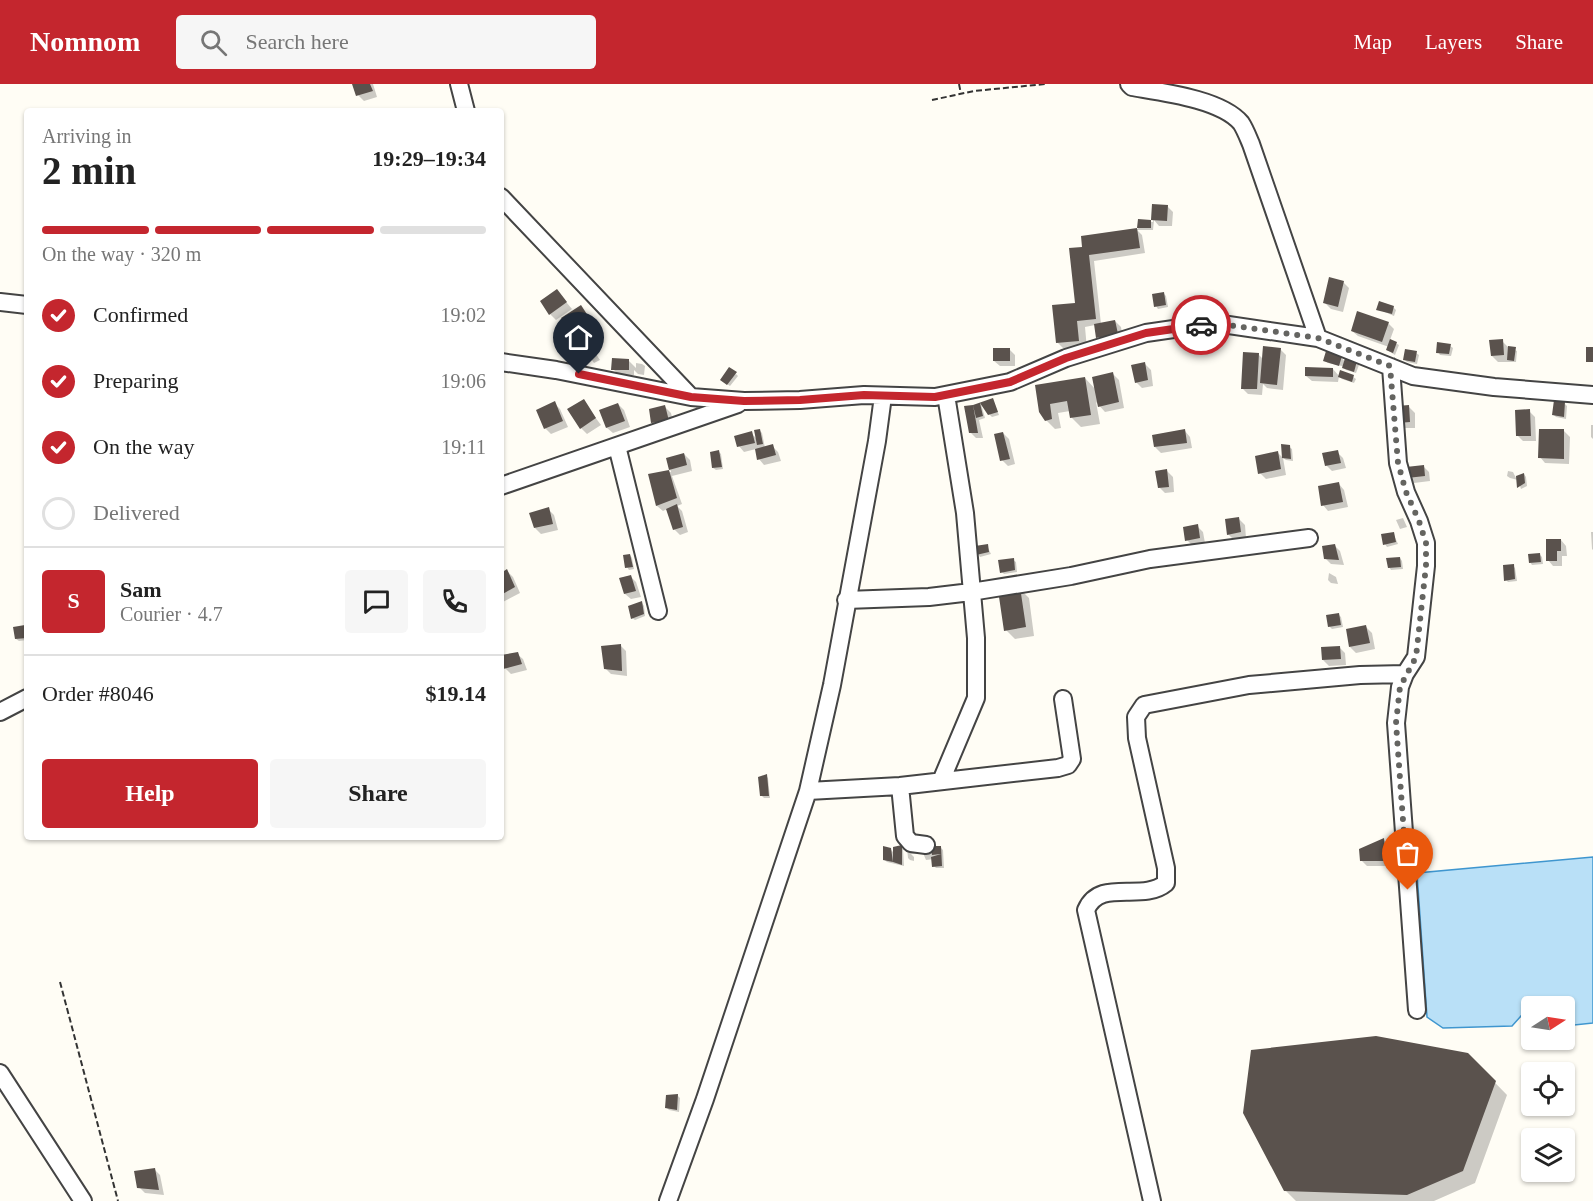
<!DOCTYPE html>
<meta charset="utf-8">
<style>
:root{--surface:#fff;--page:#f6f6f6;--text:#222;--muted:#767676;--line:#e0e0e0;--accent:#c4262e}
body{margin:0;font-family:Georgia,serif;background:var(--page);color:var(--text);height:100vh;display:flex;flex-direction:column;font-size:22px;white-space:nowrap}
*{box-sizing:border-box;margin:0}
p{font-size:20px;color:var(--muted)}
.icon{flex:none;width:33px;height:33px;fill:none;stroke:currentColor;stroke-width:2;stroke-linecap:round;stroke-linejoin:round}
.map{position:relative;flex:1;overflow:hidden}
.details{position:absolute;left:24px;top:24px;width:480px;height:732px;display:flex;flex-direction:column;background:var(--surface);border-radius:6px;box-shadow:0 2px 4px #0004}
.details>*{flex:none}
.needle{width:39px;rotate:78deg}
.buttons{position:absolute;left:1521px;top:912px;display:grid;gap:12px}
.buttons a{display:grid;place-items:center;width:54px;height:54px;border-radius:6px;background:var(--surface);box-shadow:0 2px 4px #0004;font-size:30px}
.pin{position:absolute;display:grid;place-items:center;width:51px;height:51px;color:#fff;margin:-62px -26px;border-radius:50% 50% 50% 0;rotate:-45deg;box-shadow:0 0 6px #0007}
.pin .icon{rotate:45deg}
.courier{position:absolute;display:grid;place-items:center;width:60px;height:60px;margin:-30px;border:4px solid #c4262e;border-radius:50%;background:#fff;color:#222;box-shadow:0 2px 8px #0007}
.summary em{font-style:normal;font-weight:700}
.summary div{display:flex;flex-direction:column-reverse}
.summary{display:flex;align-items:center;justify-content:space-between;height:102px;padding:0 18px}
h1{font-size:39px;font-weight:700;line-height:45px}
.bar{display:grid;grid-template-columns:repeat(4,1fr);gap:9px 6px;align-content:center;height:72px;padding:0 18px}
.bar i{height:8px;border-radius:4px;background:var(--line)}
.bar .current{background:var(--accent)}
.bar p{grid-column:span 4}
.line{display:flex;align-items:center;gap:15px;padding:0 18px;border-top:2px solid var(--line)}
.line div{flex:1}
.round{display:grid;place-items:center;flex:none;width:63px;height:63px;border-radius:6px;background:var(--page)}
ol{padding:0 18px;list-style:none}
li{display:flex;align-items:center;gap:18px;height:66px}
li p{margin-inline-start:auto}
li .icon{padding:6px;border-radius:50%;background:var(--accent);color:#fff;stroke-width:4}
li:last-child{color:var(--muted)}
li i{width:33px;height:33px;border:3px solid var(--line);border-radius:50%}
.action{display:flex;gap:12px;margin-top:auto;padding:12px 18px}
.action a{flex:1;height:69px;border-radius:6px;background:var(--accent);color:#fff;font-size:24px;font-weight:700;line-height:69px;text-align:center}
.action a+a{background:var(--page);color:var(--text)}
header{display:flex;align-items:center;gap:36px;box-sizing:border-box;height:84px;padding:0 30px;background:var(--accent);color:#fff}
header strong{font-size:28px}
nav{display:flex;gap:33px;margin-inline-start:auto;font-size:21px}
.search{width:420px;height:54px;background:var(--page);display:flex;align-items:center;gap:15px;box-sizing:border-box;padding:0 21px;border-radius:6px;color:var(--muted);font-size:22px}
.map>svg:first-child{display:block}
.water{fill:#b9e0f7;stroke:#3f96cf;stroke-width:1.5}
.shadow{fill:#0003}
.building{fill:#5a524d}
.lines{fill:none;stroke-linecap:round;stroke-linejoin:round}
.minor-casing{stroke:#444;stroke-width:20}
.path{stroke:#333;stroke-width:2;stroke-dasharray:6 3;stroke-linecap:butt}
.minor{stroke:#fff;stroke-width:16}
.done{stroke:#646461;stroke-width:6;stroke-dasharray:0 10.8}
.route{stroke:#c4262e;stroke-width:8}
</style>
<header>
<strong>Nomnom</strong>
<div class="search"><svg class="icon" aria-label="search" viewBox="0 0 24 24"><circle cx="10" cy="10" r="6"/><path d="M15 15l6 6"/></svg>Search here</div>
<nav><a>Map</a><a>Layers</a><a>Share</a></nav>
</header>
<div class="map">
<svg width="1593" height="1117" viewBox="0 0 1593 1117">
<rect width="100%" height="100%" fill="#fffdf5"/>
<path class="water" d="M1593 773V939L1565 942 1564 922H1532L1531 944 1521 932 1512 942 1443 944 1427 933 1417 789Z"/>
<path class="shadow" d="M354 0H373L377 13 364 17 358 11Z
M1154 121 1167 122 1173 128 1172 142H1159L1154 136 1153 146H1137L1142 151 1145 169 1094 177 1101 240 1115 237 1121 243 1123 255 1104 259 1098 253 1095 241 1085 243 1087 265 1067 268 1057 258 1078 223 1084 164 1082 153 1138 145 1140 137 1153 138Z
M1343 198 1349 204 1343 228 1331 225 1325 219Z
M557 207 572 225 556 236 550 230Z
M1164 210 1166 212 1168 223 1158 225 1156 222Z
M581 223 597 244 584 252 600 276 594 279 573 250Z
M1393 223 1396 226 1394 232 1378 225Z
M1388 239 1394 245 1390 256 1399 261 1395 271 1387 266 1389 263 1358 252 1352 247Z
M1502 257 1508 263 1517 267 1516 278H1498L1492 272Z
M1450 262 1453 264 1451 272 1440 271 1438 268Z
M1009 265 1015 271V282H1000L994 277Z
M1280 265 1286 271 1283 306 1267 304 1263 300 1262 311 1248 310 1242 304 1258 270 1264 276Z
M1327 269 1342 274 1345 278H1356L1359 281 1356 289 1346 286 1342 282 1328 279 1325 277Z
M1416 269 1419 271 1417 280 1407 278 1405 276Z
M628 276 636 284V279L642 280 645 282 644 291 638 290 634 286V291H619L613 285Z
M1145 280 1151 286 1153 302 1142 304 1136 298Z
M1333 285 1339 292 1353 293 1356 295 1354 299 1342 295 1339 292 1338 298 1312 297 1306 292Z
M736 290 738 292 730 302 724 298Z
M1113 290 1119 296 1124 324 1105 328 1096 318 1100 340 1081 343 1072 334 1070 327 1058 329 1061 344 1055 345 1046 336 1037 302 1085 294 1096 306Z
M993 316 999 331 992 333 989 330Z
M583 317 601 341 587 350 581 344Z
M554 319 560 325 568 343 551 350 545 344Z
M618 320 624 326 630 343 613 349 607 344Z
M981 320 985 334 979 336 983 354H976L970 348 966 324Z
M1565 320 1567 322 1566 335 1556 333 1554 331Z
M665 323 671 329 674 342 659 344 653 338Z
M1409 323 1415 329V344H1405L1399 338Z
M1529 327 1535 333 1536 357H1523L1517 351Z
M1591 341H1593V355L1591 353Z
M760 347 762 349 765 364 772 362 778 368 781 377 764 381 759 375 756 365 744 368 739 362 751 349 757 355Z
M1185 347 1190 353 1192 364 1161 369 1155 363Z
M1564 347 1570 353 1569 380 1545 379 1540 373Z
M1003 349 1009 355 1015 380 1008 382 1002 376Z
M1289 363 1292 365 1293 377 1286 376 1283 374Z
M719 368 721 370 723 385 716 386 713 384Z
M1277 368 1283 374 1286 391 1266 395 1260 389Z
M1337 368 1343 374 1346 384 1332 387 1326 381Z
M684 370 690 376 692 387 672 392 682 420 677 422 682 427 688 448 680 451 674 445 667 425 663 427 657 422 650 391 671 388 667 375Z
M1423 382 1429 388 1430 397 1414 399 1408 393Z
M1167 387 1173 393 1174 408 1165 409 1159 403Z
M1508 387 1513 388 1516 394 1524 390 1526 393 1527 402 1521 405 1518 396 1510 394 1507 392Z
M1339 400 1344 406 1348 423 1328 427 1323 421Z
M548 425 554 431 558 446 541 450 535 444Z
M1403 434 1407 443 1400 445 1396 436Z
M1239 435 1245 441 1246 454 1234 456 1228 450Z
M1197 442 1203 448 1205 459 1193 462 1187 456Z
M1591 448H1593V466L1592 465Z
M1393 449 1398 460 1387 463 1385 460Z
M1561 456 1566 462 1567 472H1562V482H1553L1548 476Z
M1334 461 1340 467 1344 481 1331 480 1325 474Z
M987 462 991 470 980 473 978 470Z
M630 471 632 474 634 485 629 486 627 483Z
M1540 471 1542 473 1543 480 1532 481 1530 478Z
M1400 474 1402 477 1403 485 1391 486 1389 483Z
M1013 476 1016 478 1017 488 1004 490 1002 488Z
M1513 482 1515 484 1517 497 1508 498 1506 496Z
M507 487 513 493 520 509 501 519V491Z
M1329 489 1336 493 1338 500 1331 499 1328 496Z
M630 492 636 498 641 513 631 515 625 510Z
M1020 505 1029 514 1034 552 1015 555 1006 546Z
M642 519 644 522 645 532 635 536 632 534Z
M1338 530 1341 533 1343 543 1332 545 1329 542Z
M24 542 27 545V556L19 557 16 555Z
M1366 543 1372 549 1375 565 1356 569 1350 563Z
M620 561 626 567 627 592 611 590 605 584Z
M1339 563 1345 569 1346 581 1329 582 1323 576Z
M517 570 523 575 527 586 511 590 505 584 501 573Z
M766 692 768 694 770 714H764L761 711Z
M1384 756 1389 762 1391 782H1367L1361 776Z
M901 763 903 765 904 782 887 778 884 775 891 766 895 770Z
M907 764H941L943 766 944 784H936L934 782V775L926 776 923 769 911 770 914 773V777L910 776 908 774Z
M1468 971 1507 1011 1475 1099 1434 1117H1296L1285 1106Z
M677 1011 680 1014 679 1028 669 1026 667 1024Z
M154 1085 160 1091 164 1111 145 1109 139 1103Z"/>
<path class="building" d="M352 0H370L373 7 356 12Z
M1152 120 1168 121 1167 137 1151 136Z
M1138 135 1151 136V144H1137Z
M1137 144 1140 164 1089 171 1096 235 1077 237 1079 257 1056 259 1052 221 1075 219 1069 164 1082 163 1081 152Z
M1329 193 1344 197 1338 223 1323 219Z
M557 205 567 218 549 231 540 217Z
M1164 208 1166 221 1154 223 1152 210Z
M1379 217 1394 222 1392 230 1376 226Z
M581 221 592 238 572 251 561 234Z
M1357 227 1389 238 1382 258 1351 247Z
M1115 236 1118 250 1096 254 1094 240Z
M582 249 595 270 587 275 574 254Z
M1390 255 1397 258 1393 269 1386 266Z
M1503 255 1504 271 1491 272 1489 256Z
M1437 258 1451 260 1449 270 1436 269Z
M1263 262 1281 264 1277 301 1260 299Z
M1508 262 1516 263 1514 277 1507 276Z
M1586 263H1593V278H1586Z
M993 264H1010V277H993Z
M1405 265 1417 267 1415 278 1403 276Z
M1326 267 1342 272 1339 282 1323 277Z
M1243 268 1259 269 1257 305H1241Z
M612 274 629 275V286H611Z
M1345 274 1357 277 1354 288 1342 284Z
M1145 278 1148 296 1135 299 1131 281Z
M729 283 737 288 727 301 720 296Z
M1305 283 1333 284V293L1305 292Z
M1340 286 1354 291 1352 298 1338 293Z
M1113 288 1119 318 1098 323 1092 293Z
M1085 293 1091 331 1070 334 1067 317 1050 320 1052 335 1045 337 1039 328 1035 301Z
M993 314 998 328 988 331 980 319 983 332 976 334 973 321Z
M584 315 596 334 580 345 567 325Z
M1554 316 1565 318 1564 333 1552 331Z
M555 317 563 337 544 345 536 326Z
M618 319 625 337 606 344 599 326Z
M665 321 669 337 651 339 649 325Z
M973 321 978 349H969L964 322Z
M1409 321 1410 338 1398 339 1397 322Z
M1530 325 1531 352H1516L1515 326Z
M760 345 763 360 757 361 754 346Z
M1185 345 1187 359 1154 363 1152 351Z
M1539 345H1564V375L1538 374Z
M752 347 755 359 737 363 734 352Z
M1003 348 1010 375 1000 377 994 350Z
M773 360 776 371 757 376 755 365Z
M1281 360 1290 361 1291 375 1282 374Z
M719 366 722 383 712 384 710 368Z
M1338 366 1341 379 1325 382 1322 369Z
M1278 367 1281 385 1258 390 1255 372Z
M684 369 687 381 669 386 677 414 656 422 648 390 669 386 666 374Z
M1424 381 1425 392 1407 394 1406 383Z
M1167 385 1169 403 1158 404 1155 387Z
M1524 389 1525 399 1517 404 1516 392Z
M1339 398 1343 418 1321 422 1318 402Z
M677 420 683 443 673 446 666 425Z
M549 423 553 440 534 444 529 429Z
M1239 433 1241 448 1227 451 1225 435Z
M1198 440 1200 454 1185 457 1183 443Z
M1394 448 1396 458 1383 461 1381 450Z
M1546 455H1561V467H1557V477H1546Z
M988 460 989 468 976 471 975 462Z
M1335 460 1339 476 1324 475 1322 462Z
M1540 469 1541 478 1529 479 1528 470Z
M630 470 633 483 625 484 623 471Z
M1400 473 1401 483 1388 484 1386 474Z
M1014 474 1015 486 1000 489 998 476Z
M1514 480 1515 495 1504 497 1503 481Z
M507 485 515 503 501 511V489Z
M631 491 636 507 624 510 619 494Z
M1020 503 1026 543 1004 547 998 506Z
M642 517 644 530 631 535 628 522Z
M1339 529 1341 541 1328 543 1326 531Z
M25 541 27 554 15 555 13 543Z
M1366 541 1370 559 1349 563 1346 545Z
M621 560 622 587 604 585 601 562Z
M1340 562 1341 575 1322 576 1321 563Z
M518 568 522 580 503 585 501 571Z
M767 690 769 712H760L758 693Z
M1384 754 1386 777H1360L1359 765Z
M902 761V781L893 778V763Z
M883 762 891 764 893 778 883 776Z
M931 762H941L942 782 932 783 931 773 941 770 932 771Z
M1376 952 1468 969 1496 997 1463 1087 1407 1111 1284 1107 1243 1029 1251 966Z
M678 1010 677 1026 665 1024 666 1011Z
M155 1084 159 1106 137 1104 134 1087Z"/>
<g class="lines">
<g class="minor-casing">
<path id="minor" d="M459 0 466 27
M1129 0 1132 3C1161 8 1221 15 1241 39 1245 45 1248 53 1251 60L1318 254
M501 113 691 313
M0 218 27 221
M501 278 556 286 691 313 744 317 800 316 864 311 935 313 1010 298 1066 274 1146 249 1215 239 1318 254 1413 292 1494 303 1593 311
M1391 283 1398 379 1406 408 1419 437 1426 459V482L1416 573 1405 590 1400 603 1396 639 1417 926
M617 362 658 527
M501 402 738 320
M846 516 929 513 971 508 1071 492 1150 475 1309 454
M0 628 27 614
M941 697 976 614V554L965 429 946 311
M900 702 905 752 911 759 926 761
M808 707 900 702 1058 684 1068 681 1072 675 1063 615
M0 989 83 1117
M668 1117 705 1015 808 707 832 601 877 357 883 312
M1152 1117 1086 826C1100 793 1142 819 1166 799V784L1137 654 1136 633 1144 621 1249 601 1360 591 1405 590"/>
</g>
<path class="path" d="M959 0 961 10
M932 16 974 7 1046 0
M60 898 118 1117"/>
<use href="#minor" class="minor"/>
</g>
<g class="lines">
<path class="done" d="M1201 241 1215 239 1318 254 1390 282 1398 379 1406 408 1419 437 1426 459V482L1416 573 1400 603 1396 639 1408 806"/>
<path class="route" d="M579 290 691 313 744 317 800 316 864 311 935 313 1010 298 1066 274 1146 249 1201 241"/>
</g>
</svg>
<div class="buttons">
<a><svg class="needle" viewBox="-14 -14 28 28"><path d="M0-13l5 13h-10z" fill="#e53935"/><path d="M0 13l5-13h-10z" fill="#767676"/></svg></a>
<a><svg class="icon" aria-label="locate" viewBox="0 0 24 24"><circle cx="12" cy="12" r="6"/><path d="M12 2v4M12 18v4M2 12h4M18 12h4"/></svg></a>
<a><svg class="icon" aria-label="layers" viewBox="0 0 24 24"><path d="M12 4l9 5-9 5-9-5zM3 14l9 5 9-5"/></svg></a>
</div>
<div class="pin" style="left:1408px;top:806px;background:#ea580c"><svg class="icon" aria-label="bag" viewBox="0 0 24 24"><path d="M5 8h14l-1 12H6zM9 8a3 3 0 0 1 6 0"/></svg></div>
<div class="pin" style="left:579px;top:290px;background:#1f2937"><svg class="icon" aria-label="home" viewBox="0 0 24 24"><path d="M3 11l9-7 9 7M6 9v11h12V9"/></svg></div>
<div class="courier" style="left:1201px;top:241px"><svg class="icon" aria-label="car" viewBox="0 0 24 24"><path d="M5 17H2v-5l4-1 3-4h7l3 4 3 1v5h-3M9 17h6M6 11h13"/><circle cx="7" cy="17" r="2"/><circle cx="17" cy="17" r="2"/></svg></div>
<section class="details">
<div class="summary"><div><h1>2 min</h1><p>Arriving in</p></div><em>19:29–19:34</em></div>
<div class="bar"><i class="current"></i><i class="current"></i><i class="current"></i><i></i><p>On the way · 320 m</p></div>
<ol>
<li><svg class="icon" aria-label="check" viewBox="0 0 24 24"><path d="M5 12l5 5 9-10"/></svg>Confirmed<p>19:02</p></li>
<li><svg class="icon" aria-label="check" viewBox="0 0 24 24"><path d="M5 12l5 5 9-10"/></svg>Preparing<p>19:06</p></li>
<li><svg class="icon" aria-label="check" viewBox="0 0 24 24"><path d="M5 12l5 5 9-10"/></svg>On the way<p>19:11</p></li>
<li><i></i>Delivered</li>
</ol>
<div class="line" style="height:108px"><b class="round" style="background:var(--accent);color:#fff">S</b><div><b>Sam</b><p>Courier · 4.7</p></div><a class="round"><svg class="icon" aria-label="chat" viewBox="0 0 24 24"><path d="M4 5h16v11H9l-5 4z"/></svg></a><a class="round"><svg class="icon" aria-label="phone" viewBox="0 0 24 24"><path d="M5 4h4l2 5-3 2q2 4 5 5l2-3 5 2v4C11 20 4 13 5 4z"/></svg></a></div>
<div class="line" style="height:78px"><div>Order #8046</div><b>$19.14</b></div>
<div class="action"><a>Help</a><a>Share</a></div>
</section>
</div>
